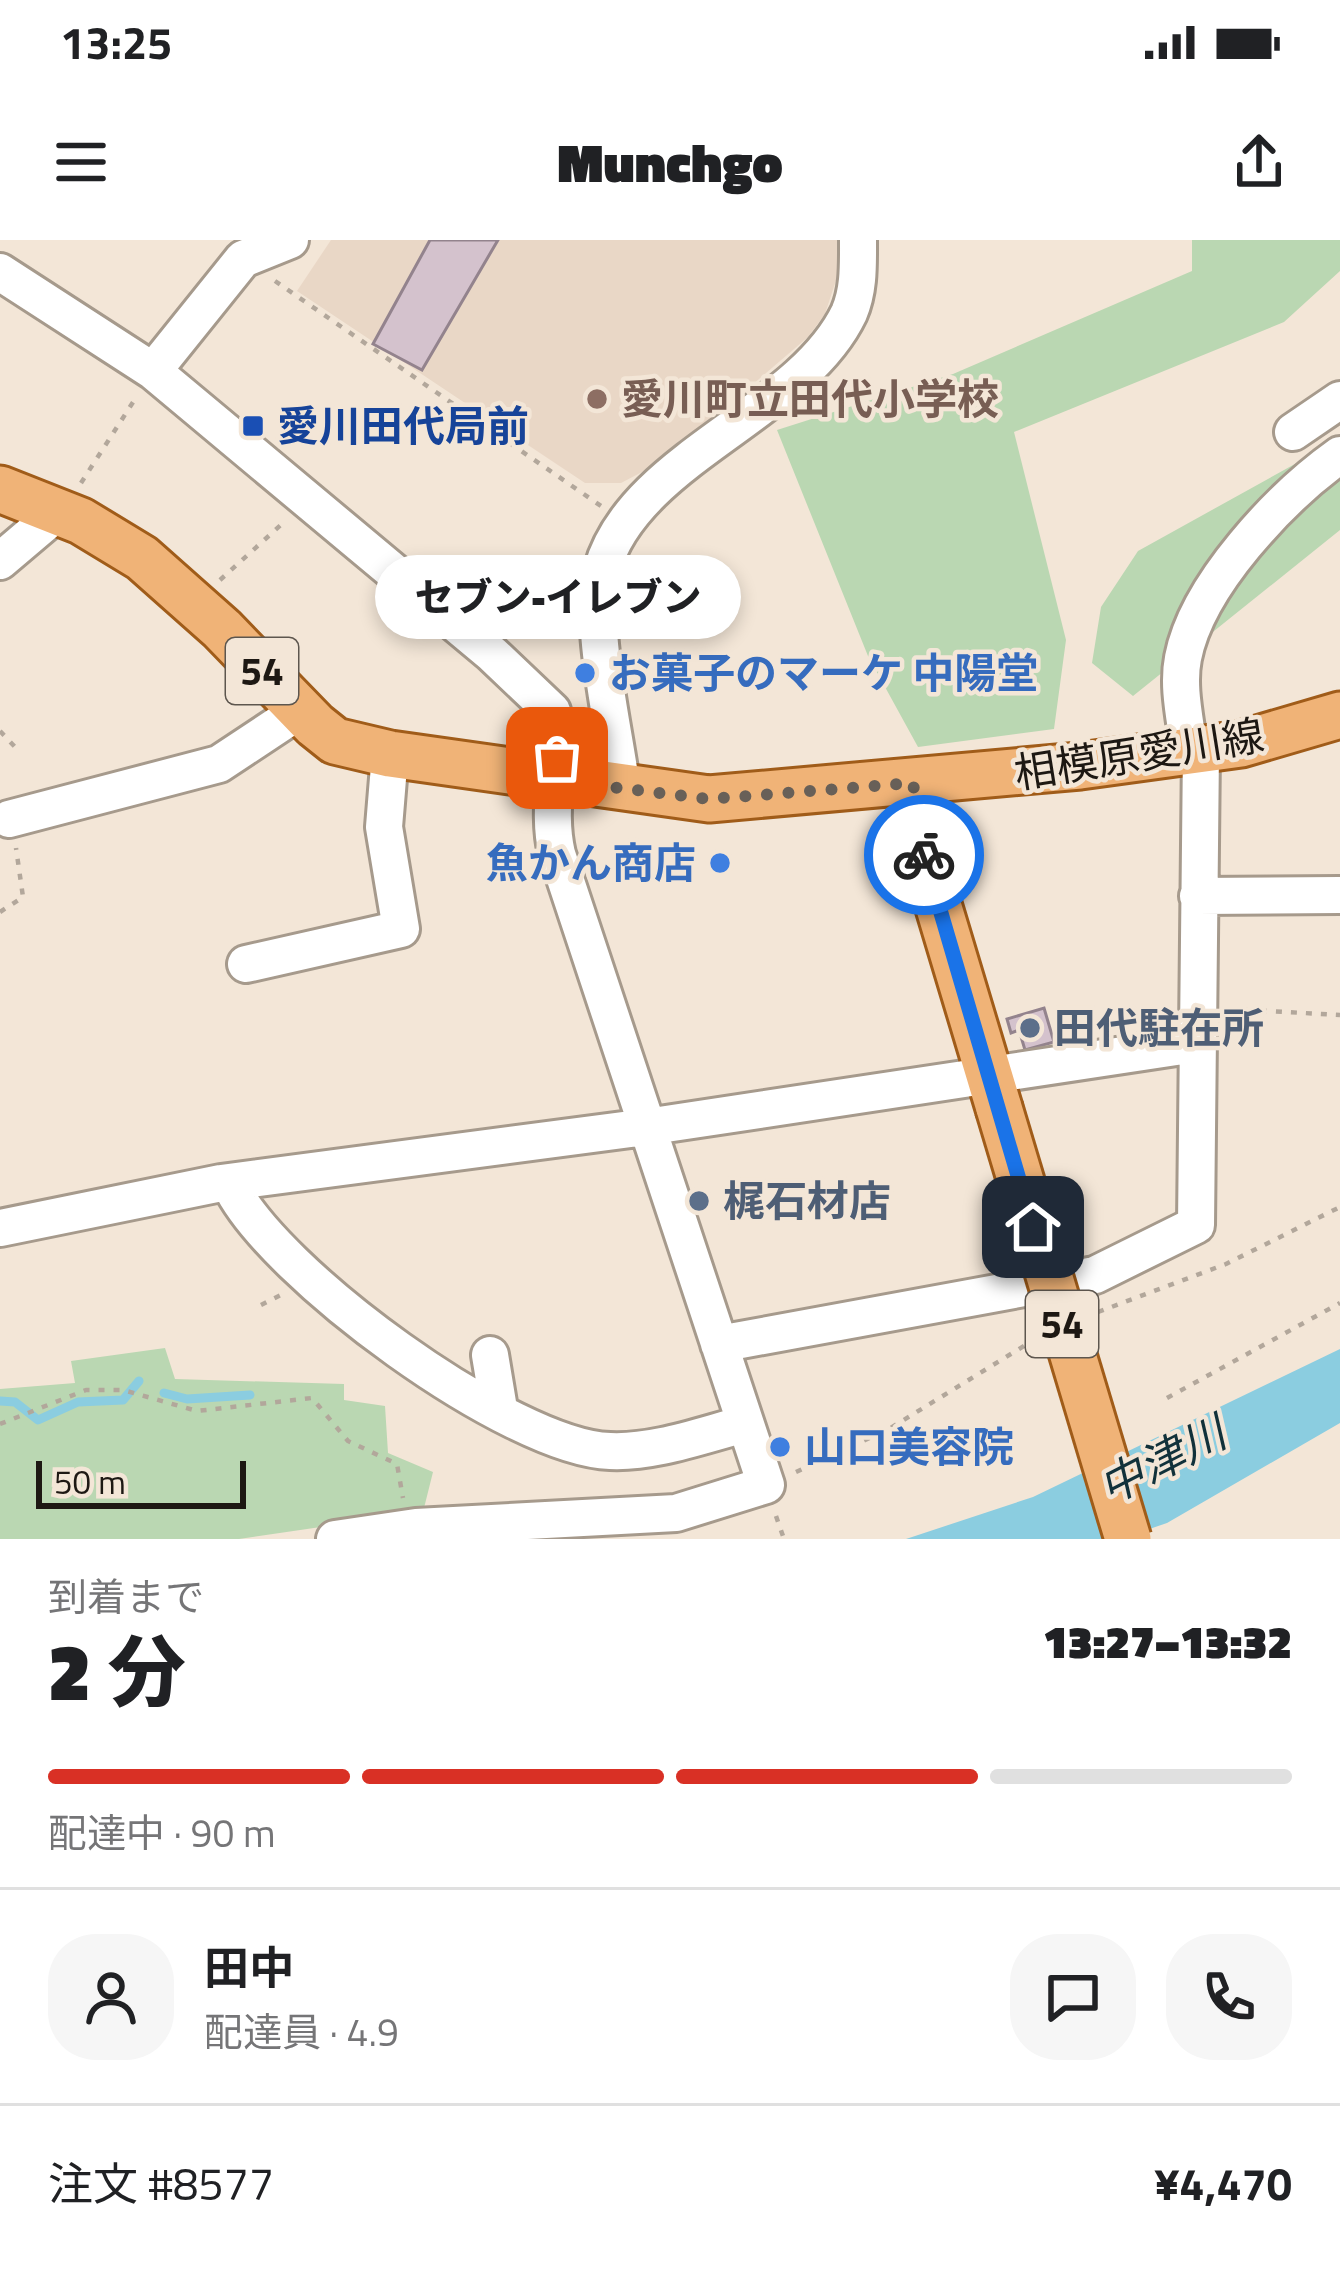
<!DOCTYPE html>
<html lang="ja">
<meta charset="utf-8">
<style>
:root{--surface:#fff;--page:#f6f6f6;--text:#202124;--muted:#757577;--line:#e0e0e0;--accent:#d93025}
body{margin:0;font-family:"Titillium Web","Noto Sans JP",sans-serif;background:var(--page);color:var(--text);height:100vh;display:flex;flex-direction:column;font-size:45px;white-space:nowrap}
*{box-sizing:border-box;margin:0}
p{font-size:39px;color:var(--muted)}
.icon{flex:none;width:66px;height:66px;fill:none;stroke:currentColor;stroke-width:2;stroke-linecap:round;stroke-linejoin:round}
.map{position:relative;height:1299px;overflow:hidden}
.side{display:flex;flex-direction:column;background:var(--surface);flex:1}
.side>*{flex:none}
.scale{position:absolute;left:36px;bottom:30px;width:210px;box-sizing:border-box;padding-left:12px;border:6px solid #1d1813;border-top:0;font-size:33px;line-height:42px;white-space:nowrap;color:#1d1813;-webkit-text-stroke:9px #f3e6d7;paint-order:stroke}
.pin{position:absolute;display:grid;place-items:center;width:102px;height:102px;color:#fff;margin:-51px;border-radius:24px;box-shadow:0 6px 18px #0006}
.courier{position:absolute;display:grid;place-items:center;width:120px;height:120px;margin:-60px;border:9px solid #1a73e8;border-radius:50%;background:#fff;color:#222;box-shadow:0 3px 15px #0007}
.bubble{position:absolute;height:84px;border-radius:42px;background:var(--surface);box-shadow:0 6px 18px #0003;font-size:39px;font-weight:800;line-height:84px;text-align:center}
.headline em{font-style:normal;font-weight:800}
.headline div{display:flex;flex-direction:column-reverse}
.headline{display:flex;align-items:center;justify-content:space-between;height:204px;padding:0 48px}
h1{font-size:78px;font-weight:800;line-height:90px}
.bar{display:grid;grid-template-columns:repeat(4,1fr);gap:18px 12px;align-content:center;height:144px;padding:0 48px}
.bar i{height:15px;border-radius:9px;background:var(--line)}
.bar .active{background:var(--accent)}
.bar p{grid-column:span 4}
.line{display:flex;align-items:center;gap:30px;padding:0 48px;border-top:3px solid var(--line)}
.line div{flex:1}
.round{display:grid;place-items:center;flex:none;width:126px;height:126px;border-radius:48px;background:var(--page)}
.status{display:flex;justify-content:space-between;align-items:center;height:84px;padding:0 60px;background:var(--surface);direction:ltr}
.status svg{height:33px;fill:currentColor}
header{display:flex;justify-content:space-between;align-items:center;height:156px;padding:0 48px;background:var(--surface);font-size:54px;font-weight:800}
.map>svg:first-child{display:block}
.education{fill:#e9d7c6}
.green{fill:#bad7b2}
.water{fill:#8bcde0}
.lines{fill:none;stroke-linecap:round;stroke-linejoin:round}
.stream{stroke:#8bcde0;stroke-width:9}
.building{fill:#d4c2cd;stroke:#93838d;stroke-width:3}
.minor-casing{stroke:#a69a8c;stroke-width:42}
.major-casing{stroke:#a05c19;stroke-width:51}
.path{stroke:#b2a79b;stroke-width:4.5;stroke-dasharray:6 9;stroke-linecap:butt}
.minor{stroke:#fff;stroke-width:36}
.major{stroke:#f0b377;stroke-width:45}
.major-bridge-casing{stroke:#a05c19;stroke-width:51;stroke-linecap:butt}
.major-bridge{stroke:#f0b377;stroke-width:45}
.done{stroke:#686058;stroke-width:12;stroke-dasharray:0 21.6}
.route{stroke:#1a73e8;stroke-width:15}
.education-dot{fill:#8d6e63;stroke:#f3e6d7;stroke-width:4.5}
.transit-dot{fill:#1a4fb4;stroke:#f3e6d7;stroke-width:4.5}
.shop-dot{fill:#3f7fe0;stroke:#f3e6d7;stroke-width:4.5}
.service-dot{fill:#5c6f8a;stroke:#f3e6d7;stroke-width:4.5}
.labels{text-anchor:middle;stroke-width:9;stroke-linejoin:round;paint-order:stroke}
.shield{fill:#f3e6d7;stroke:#5d564e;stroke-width:3}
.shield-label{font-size:39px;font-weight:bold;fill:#1d1813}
.education-label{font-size:42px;font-weight:bold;fill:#785e54;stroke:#f3e6d7;text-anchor:start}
.transit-label{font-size:42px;font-weight:bold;fill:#164399;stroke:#f3e6d7;text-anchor:start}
.shop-label{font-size:42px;font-weight:bold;fill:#366cbe;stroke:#f3e6d7;text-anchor:start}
.street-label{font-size:42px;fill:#1d1813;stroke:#f3e6d7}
.service-label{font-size:42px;font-weight:bold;fill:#4e5e75;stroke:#f3e6d7;text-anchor:start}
.water-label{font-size:45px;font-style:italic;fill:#11313a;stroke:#f3e6d7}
</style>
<div class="status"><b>13:25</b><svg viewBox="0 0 49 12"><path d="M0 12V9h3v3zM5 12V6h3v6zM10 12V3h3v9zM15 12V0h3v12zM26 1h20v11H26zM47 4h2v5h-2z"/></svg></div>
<header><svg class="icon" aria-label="menu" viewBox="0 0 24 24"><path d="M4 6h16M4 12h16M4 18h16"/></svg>Munchgo<svg class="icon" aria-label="share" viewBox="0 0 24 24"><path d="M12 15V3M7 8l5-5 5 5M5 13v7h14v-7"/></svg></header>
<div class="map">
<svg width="1340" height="1299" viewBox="0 0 1340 1299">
<rect width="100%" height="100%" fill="#f3e6d7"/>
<path class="education" d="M331 0H840L841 25 825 74 808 97 665 220 621 243H585L297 51Z"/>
<path class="green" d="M1192 0H1340V31L1284 82 1014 192 1066 400 1054 489 918 507 868 416 777 190 953 134 1192 31Z
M1340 199V290L1133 456 1092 423 1101 367 1138 311Z
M165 1108 175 1139 344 1144V1160L385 1166 388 1213 433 1232 423 1272 239 1299H0V1149L75 1143 71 1121Z"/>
<path class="water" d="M1340 1109V1183L1167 1283 1120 1299H906L1033 1257Z"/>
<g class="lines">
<path class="stream" d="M164 1153 187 1159 250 1155
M0 1161 15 1162 38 1180 78 1162 123 1160 139 1141"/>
</g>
<path class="building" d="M430 0H498L422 130 373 104Z
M1044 768 1054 802 1025 810 1019 790 1011 793 1007 779Z"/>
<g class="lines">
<g class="minor-casing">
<path id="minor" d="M0 32 153 131 492 414 552 471C564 520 545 563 557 614L766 1245 676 1273 416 1287 335 1299
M153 131 243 19 290 0
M1293 192 1340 160
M0 321 59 271
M1189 511C1186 482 1177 448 1183 418 1197 345 1281 257 1340 215
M622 550C615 492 588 383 602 330 633 218 800 175 849 73 859 50 858 25 858 0
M9 579 219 524 299 471
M1198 656 1340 655
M246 724 401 689 384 587 390 514
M230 944C272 1033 511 1208 610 1211 655 1213 702 1195 745 1184
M0 988 221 943 646 887 1196 804
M719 1104 1095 1035 1196 985 1201 510
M490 1115 499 1169"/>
</g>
<g class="major-casing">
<path id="major" d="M0 249 81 281 142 318 222 389 315 485 335 501 390 514 709 559 1080 526 1241 504 1340 475
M913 543 919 601 999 868"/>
</g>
<path class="path" d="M275 41 601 266
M81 243 137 156
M220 340 283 283
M0 491 15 507
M0 672 23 657 16 608
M1231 769 1340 775
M261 1065 283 1054
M1098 1072 1226 1024 1340 967
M1167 1158 1340 1063
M0 1184 86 1150H123L197 1171 312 1158 348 1201 397 1224 403 1258
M796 1232 889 1189 1032 1101
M776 1276 784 1299"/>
<use href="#minor" class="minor"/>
<use href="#major" class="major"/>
<g class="major-bridge-casing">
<path id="major-bridge" d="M999 868 1128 1299"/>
</g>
<use href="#major-bridge" class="major-bridge"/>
</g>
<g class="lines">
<path class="done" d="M557 518 553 540 709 559 913 543 924 615"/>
<path class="route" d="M924 615 1033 987"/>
</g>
<circle class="education-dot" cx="597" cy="159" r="12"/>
<rect class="transit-dot" x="241" y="174" width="24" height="24" rx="6"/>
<g class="shop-dot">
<circle cx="585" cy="433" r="12"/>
<circle cx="720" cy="623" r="12"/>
<circle cx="780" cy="1207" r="12"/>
</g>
<g class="service-dot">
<circle cx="1030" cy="788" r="12"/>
<circle cx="699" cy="961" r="12"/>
</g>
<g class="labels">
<g class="shield">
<rect x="226" y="398" width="72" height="66" rx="9"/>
<rect x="1026" y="1051" width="72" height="66" rx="9"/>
</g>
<g class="shield-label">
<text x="262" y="445">54</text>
<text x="1062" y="1098">54</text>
</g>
<g class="education-label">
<text x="621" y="174">愛川町立田代小学校</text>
</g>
<g class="transit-label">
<text x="277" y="201">愛川田代局前</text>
</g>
<g class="shop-label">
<text x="609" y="448">お菓子のマーケ 中陽堂</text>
<text x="696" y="638" text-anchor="end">魚かん商店</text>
<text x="804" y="1222">山口美容院</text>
</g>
<g class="street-label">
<text transform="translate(1139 514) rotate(-9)" y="15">相模原愛川線</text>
</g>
<g class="service-label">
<text x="1054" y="803">田代駐在所</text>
<text x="723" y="976">梶石材店</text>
</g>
<g class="water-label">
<text transform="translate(1162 1220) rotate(-27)" y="16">中津川</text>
</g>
</g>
</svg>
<div class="scale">50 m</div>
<div class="pin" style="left:557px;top:518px;background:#ea580c"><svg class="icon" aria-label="bag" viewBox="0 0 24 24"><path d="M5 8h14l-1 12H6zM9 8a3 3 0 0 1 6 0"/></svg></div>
<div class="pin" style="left:1033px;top:987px;background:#1f2937"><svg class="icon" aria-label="home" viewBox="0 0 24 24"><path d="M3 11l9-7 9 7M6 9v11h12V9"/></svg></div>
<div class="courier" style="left:924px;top:615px"><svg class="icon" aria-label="bike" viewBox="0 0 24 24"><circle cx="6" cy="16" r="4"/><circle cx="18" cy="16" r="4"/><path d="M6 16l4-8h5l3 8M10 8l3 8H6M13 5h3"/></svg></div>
<div class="bubble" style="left:375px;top:315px;width:366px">セブン-イレブン</div>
</div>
<section class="side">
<div class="headline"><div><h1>2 分</h1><p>到着まで</p></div><em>13:27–13:32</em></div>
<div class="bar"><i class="active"></i><i class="active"></i><i class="active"></i><i></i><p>配達中 · 90 m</p></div>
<div class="line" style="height:216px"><a class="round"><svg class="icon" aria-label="person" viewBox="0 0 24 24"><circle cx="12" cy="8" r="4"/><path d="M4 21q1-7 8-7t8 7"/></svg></a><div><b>田中</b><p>配達員 · 4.9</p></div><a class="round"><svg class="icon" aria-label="chat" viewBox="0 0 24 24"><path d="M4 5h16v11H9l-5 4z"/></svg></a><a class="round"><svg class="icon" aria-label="phone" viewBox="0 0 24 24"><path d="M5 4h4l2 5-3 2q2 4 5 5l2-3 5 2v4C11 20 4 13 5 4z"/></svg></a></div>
<div class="line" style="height:156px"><div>注文 #8577</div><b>¥4,470</b></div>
</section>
